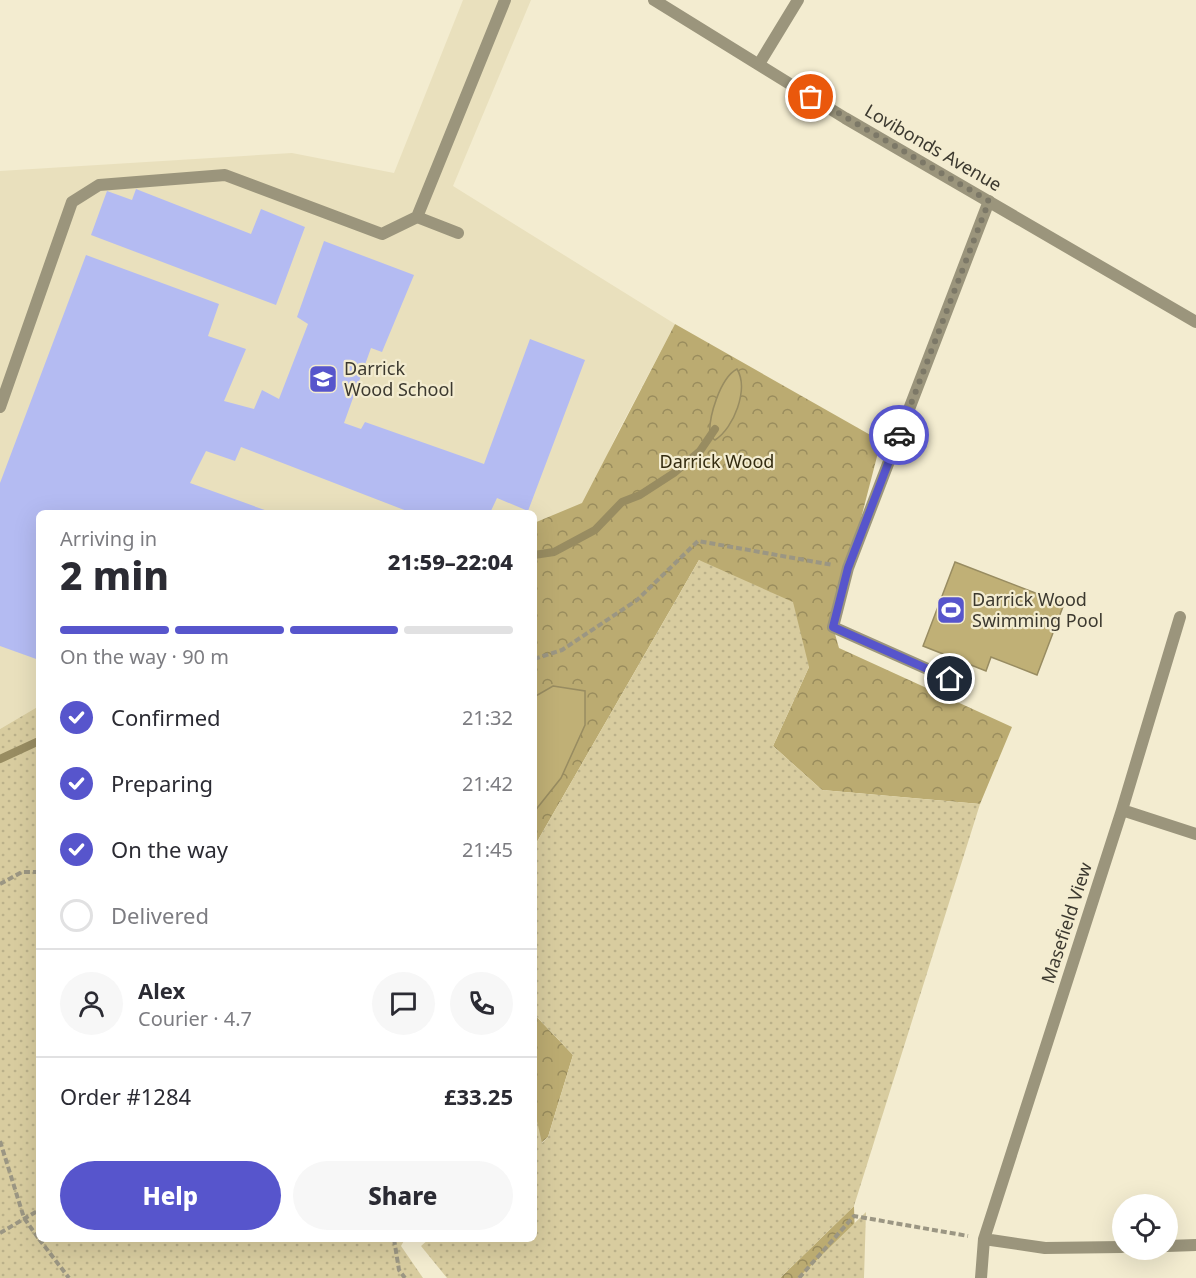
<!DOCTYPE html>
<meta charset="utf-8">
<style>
:root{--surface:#fff;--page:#f7f7f7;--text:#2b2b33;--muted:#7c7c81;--line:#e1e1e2;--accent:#5755cc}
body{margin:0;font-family:"Noto Sans",sans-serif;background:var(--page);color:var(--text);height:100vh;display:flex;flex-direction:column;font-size:22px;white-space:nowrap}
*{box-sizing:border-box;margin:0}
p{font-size:20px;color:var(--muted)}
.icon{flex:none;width:33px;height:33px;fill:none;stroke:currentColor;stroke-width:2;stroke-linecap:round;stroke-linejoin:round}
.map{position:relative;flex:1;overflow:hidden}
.drawer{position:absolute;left:36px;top:510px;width:501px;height:732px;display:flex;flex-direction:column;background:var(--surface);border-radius:9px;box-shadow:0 6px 24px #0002}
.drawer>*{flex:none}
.fabs{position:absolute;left:1112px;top:1194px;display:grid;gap:12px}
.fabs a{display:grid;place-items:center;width:66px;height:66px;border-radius:50%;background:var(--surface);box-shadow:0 6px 24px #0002;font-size:30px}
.pin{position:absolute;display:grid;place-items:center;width:51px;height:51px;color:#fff;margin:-26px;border:3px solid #fff;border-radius:50%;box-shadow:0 2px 6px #0007}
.courier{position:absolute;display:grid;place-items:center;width:60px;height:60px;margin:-30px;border:4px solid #5755cc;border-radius:50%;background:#fff;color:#222;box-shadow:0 2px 8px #0007}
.summary em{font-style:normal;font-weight:800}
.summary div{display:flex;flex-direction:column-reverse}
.summary{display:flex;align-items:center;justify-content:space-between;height:102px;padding:0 24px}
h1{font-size:39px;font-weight:800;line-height:45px}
.bar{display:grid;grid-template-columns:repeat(4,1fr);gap:9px 6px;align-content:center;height:72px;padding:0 24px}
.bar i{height:8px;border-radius:4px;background:var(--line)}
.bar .current{background:var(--accent)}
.bar p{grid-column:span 4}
.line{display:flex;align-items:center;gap:15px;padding:0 24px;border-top:2px solid var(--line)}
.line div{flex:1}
.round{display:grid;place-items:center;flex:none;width:63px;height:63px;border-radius:32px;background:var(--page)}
ol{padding:0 24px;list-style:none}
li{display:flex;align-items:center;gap:18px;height:66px}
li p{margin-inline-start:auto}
li .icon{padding:6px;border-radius:50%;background:var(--accent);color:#fff;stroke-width:4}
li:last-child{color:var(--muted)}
li i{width:33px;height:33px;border:3px solid var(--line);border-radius:50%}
.action{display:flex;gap:12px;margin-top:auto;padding:12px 24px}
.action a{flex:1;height:69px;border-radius:36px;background:var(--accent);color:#fff;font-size:24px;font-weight:800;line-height:69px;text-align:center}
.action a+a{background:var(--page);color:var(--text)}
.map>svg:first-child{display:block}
.built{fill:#e9e0bd}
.forest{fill:url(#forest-crowns)}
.park{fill:url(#park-dots)}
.water{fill:#c0b076;stroke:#988c61;stroke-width:1.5}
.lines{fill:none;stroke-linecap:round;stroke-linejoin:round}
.stream{stroke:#988c61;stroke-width:8}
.building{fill:#b4bbf2}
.path{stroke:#9b9683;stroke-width:4;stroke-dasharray:6 3;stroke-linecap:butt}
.lane{stroke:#9b957c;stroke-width:12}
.street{stroke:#9b957c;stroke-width:12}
.done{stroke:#7c7867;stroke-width:6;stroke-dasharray:0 10.8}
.route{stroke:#5755cc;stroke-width:8}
.labels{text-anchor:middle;stroke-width:4.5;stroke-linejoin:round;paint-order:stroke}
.street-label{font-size:18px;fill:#3c392f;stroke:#f3ecd0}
.poi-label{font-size:18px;fill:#3c392f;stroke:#f3ecd0;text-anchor:start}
.park-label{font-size:18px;fill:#332b10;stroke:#f3ecd0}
</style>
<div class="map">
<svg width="1196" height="1278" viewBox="0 0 1196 1278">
<defs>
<pattern id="forest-crowns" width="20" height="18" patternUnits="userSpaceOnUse" patternTransform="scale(1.5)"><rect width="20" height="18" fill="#bbab71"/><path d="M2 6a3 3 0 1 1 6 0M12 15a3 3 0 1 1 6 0" fill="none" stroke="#998c5d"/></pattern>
<pattern id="park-dots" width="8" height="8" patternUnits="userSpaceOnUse" patternTransform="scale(1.5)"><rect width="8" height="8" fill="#d8cc9f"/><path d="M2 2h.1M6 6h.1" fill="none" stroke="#bab089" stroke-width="1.8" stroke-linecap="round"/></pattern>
</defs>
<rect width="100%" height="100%" fill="#f3ecd0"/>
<path class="built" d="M463 0H531L453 186 675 324 617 434 575 524 534 533V513H39V706L0 729V171L292 153 394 173Z"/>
<path class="forest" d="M675 324 881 441 833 627 839 648 1012 727 980 804 822 790 773 746 809 667 699 560 534 847V523L582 503Z
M534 1014 573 1055 548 1137 534 1149Z
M854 1206 856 1278H780Z"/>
<path class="park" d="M699 560 793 602 809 667 773 746 822 790 980 804 854 1206 780 1278H447L421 1246 429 1239H534V1108L542 1143 548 1137 573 1055 534 1014V847Z
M39 706V1239H405L401 1246 423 1278H0V729Z
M866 1212 864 1278H798Z"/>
<path class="water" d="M737 369C749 389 734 428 715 440L710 436C708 418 720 378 737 369Z
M955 562 1064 604 1037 675 991 657 986 671 923 646Z
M553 686 585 691V725L561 778 534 812V697Z"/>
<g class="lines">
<path class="stream" d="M534 555 554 552 595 530 622 502 640 495 674 473 700 451 715 429
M0 759 39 741"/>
</g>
<path class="building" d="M136 189 251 234 261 209 305 227 276 305 91 235 107 191 132 200Z
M324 241 414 275 382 352 371 348 344 423 361 429 365 422 484 464 530 339 585 360 528 511 497 498 490 513H412L241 447 235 461 206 451 190 483 273 513H39V660L0 646V483L86 255 219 304 208 336 246 349 224 401 254 409 262 390 279 399 308 324 297 317Z"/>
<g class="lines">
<path class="path" d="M534 659 562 650 637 600 698 541 833 565
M0 884 22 872H39
M0 1141 24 1218 39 1239
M0 1233 39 1210
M39 1239 69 1278
M394 1239 399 1270 405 1278
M799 1278 854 1216 968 1236"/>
<path class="lane" d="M417 217 458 233
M0 407 72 202 99 185 225 175 382 234 417 217 505 0
M950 679 833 627 848 568 989 201"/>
<path class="street" d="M654 0 845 118 1196 322
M759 64 798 0
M1122 810 1196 834
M984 1239 1045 1248 1122 1247
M1167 1246 1196 1245
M981 1278 984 1239 1122 810 1180 617"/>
</g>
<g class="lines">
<path class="done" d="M811 97 989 201 899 435"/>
<path class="route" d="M899 435 848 568 833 627 950 679"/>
</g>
<defs>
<g id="school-square" transform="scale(1.5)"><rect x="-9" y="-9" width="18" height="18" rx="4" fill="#5755cc" stroke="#f3ecd0"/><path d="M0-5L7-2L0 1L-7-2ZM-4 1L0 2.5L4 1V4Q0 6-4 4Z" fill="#fff"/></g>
<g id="stadium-square" transform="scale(1.5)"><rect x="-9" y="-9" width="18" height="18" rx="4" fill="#5755cc" stroke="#f3ecd0"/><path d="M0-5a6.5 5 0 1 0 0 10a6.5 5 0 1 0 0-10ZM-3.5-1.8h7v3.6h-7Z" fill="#fff"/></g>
</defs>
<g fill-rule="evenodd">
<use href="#school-square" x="323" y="379"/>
<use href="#stadium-square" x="951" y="610"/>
</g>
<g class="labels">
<g class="street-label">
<text transform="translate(933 148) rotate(30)" y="6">Lovibonds Avenue</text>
<text transform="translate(1067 923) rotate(-72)" y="6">Masefield View</text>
</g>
<g class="poi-label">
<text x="344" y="375">Darrick<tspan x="344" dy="21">Wood School</tspan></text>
<text x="972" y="606">Darrick Wood<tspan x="972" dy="21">Swimming Pool</tspan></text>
</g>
<g class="park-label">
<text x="717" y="468">Darrick Wood</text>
</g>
</g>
</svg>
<div class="fabs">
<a><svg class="icon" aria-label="locate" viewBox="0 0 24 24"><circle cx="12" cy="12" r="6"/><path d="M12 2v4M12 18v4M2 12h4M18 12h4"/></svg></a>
</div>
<div class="pin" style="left:811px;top:97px;background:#ea580c"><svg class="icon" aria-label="bag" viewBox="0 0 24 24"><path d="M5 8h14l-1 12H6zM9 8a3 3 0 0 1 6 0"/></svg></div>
<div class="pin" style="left:950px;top:679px;background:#1f2937"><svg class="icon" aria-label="home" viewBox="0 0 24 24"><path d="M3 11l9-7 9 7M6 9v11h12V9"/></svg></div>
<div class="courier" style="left:899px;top:435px"><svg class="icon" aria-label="car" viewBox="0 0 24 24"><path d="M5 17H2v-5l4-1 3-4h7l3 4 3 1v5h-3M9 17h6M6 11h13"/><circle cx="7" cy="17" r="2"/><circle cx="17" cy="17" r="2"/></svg></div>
<section class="drawer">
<div class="summary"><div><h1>2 min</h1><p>Arriving in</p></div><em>21:59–22:04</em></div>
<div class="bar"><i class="current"></i><i class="current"></i><i class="current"></i><i></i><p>On the way · 90 m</p></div>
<ol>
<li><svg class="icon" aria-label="check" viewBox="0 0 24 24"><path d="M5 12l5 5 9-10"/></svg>Confirmed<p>21:32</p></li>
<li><svg class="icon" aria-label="check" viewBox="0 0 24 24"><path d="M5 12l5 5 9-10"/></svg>Preparing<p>21:42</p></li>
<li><svg class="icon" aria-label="check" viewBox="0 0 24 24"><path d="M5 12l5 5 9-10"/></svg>On the way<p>21:45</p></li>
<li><i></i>Delivered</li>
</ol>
<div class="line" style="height:108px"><a class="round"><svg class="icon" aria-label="person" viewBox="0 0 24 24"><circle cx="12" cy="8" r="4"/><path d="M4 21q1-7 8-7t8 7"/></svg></a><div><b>Alex</b><p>Courier · 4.7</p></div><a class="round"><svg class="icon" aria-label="chat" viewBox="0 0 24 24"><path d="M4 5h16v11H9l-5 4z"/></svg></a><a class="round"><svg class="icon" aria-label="phone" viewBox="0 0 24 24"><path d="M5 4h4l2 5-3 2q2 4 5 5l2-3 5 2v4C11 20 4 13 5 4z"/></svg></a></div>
<div class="line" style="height:78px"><div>Order #1284</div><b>£33.25</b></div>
<div class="action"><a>Help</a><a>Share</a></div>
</section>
</div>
